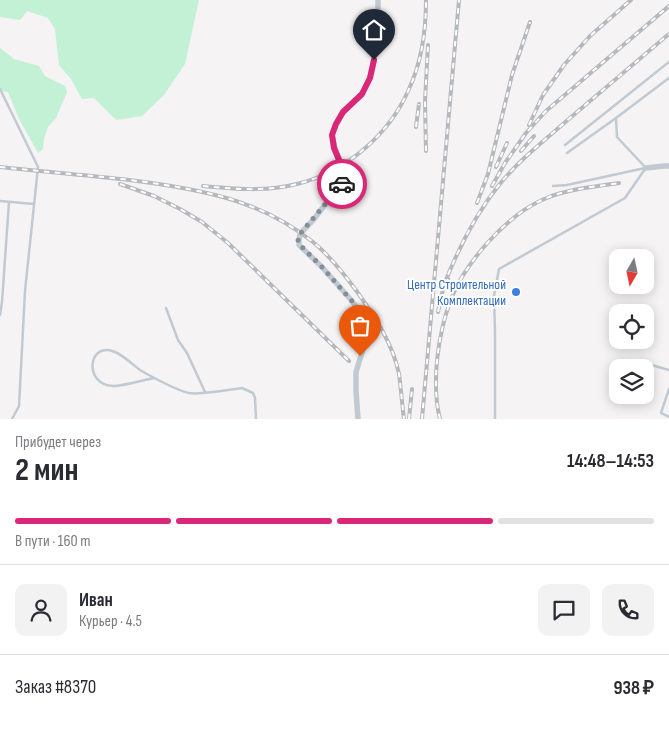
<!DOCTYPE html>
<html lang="ru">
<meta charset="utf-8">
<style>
:root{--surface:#fff;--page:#f2f2f3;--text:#2b2b33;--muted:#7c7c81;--line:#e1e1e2;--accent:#db2777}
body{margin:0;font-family:"Sofia Sans Condensed",sans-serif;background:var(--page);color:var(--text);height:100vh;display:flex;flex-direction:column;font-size:19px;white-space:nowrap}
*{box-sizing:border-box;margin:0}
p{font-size:16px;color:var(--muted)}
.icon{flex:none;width:28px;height:28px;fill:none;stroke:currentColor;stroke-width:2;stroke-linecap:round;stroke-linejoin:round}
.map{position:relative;height:419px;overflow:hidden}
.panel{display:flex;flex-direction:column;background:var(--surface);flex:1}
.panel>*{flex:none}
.needle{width:32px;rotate:189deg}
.fabs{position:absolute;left:609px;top:249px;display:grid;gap:10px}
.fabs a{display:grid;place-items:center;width:45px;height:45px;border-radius:10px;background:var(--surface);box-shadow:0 2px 12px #0003;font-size:25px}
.pin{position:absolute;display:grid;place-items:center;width:42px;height:42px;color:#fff;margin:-51px -21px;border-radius:50% 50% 50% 0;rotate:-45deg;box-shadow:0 0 5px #0007}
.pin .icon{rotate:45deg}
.courier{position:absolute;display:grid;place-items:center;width:50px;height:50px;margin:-25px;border:4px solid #db2777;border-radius:50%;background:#fff;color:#222;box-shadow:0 1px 6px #0007}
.overview em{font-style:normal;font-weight:700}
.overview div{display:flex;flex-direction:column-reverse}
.overview{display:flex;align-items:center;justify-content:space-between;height:85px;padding:0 15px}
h1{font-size:32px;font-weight:700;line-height:38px}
.bar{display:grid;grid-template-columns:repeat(4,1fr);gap:8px 5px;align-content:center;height:60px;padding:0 15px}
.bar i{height:6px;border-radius:4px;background:var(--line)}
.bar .active{background:var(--accent)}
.bar p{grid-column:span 4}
.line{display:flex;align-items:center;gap:12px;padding:0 15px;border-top:1px solid var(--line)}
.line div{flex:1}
.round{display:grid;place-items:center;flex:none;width:52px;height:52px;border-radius:10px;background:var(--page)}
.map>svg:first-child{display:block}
.green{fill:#c3f1d5}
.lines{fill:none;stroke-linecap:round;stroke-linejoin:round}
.lane{stroke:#c1cad2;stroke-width:2.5}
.street{stroke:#c1cad2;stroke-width:5.5}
.rail-casing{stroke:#b5b8bd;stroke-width:4}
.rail{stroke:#fff;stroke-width:2;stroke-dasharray:5.5;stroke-linecap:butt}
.done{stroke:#868d94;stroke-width:5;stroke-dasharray:0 9}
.route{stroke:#db2777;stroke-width:6}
.shop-dot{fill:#3f7fe0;stroke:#fff;stroke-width:2}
.labels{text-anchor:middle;stroke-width:4;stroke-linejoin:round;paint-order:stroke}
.shop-label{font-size:14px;fill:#366cbe;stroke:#fff;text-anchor:end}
</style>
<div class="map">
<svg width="669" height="419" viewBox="0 0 669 419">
<rect width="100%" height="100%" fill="#f5f3f3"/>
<path class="green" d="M0 0H199L185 64 164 95 142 116 116 120 94 98 82 99 71 79 59 65 55 29 48 18 27 11 20 20 0 17Z
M0 48 14 59 39 66 45 76 65 86 67 92 56 118 48 127 44 139 43 149 38 153 19 119 8 92 0 91Z"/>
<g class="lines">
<path class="lane" d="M0 89 38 167 25 291 19 406 12 419
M616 118 617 137 645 167
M565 145 669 62
M567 153 616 118 669 78
M553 186 567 185 645 168
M0 201 34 204
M166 308 178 340 187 353 205 392
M0 315 2 302 9 202
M648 364 669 370
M154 378C144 380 123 386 113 386 83 385 88 340 115 352 124 356 132 364 140 370 150 376 178 391 189 393 202 395 228 390 242 388L253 393 255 398 256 419
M669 389 661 413 669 417
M495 419V332L494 296 499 269 625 198 645 169"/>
<path class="street" d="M646 168 664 166H669
M358 419 356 391V372L368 333 369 325 352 301 322 267 299 245V240L300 234 314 219 344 180 345 174 341 166 335 148 332 135 336 124 343 112 362 94 370 77 378 41V0"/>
<g class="rail-casing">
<path id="rail" d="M529 125 543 95 564 65 590 36 631 0
M416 127 419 104
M426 151 425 101 428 45
M521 151 534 136
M0 167C63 174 126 177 188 189 208 193 228 197 247 205 270 213 294 227 313 242 330 256 345 275 358 293 375 317 393 344 399 374 401 389 402 404 404 419
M496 167 507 143
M120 184 154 196 180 209 202 222 228 243 349 361
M203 186C234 189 266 192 297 184 346 172 389 135 409 89 422 61 426 30 426 0
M492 186 505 163 526 133 546 111 669 6
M477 203 488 174 512 75 530 22
M444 285C458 249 475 215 499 185 519 160 546 139 570 118 603 90 636 62 669 34
M438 312 444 285 448 279
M409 419 412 389
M422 419 459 0
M440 419C431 383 438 334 451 299 466 262 505 217 542 200 565 189 594 187 619 183"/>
</g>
<use href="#rail" class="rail"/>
</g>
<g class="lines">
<path class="done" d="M342 184 300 234 298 240 300 245 322 267 352 301 368 325V333L360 356"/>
<path class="route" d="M342 184 344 180 345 174 334 148 332 135 336 124 343 112 362 94 370 78 374 60"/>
</g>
<circle class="shop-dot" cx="516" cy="292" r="5"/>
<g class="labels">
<g class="shop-label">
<text x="506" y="289">Центр Строительной<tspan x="506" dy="16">Комплектации</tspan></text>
</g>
</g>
</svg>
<div class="fabs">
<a><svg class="needle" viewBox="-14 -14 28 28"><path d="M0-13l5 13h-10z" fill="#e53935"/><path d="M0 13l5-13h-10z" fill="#7c7c81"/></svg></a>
<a><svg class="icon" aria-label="locate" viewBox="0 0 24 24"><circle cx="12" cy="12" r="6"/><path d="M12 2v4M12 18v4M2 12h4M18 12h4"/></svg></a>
<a><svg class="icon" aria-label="layers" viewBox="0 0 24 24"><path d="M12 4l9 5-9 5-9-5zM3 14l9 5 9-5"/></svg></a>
</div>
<div class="pin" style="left:360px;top:356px;background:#ea580c"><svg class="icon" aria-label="bag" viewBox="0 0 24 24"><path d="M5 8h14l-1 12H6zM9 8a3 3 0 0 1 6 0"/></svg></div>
<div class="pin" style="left:374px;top:60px;background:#1f2937"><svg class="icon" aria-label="home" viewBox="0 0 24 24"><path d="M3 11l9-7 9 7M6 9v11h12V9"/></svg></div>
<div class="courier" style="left:342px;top:184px"><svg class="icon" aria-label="car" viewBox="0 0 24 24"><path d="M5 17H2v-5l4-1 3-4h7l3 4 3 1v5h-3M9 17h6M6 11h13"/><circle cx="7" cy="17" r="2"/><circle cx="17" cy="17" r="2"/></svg></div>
</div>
<section class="panel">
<div class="overview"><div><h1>2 мин</h1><p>Прибудет через</p></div><em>14:48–14:53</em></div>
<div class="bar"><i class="active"></i><i class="active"></i><i class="active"></i><i></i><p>В пути · 160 m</p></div>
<div class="line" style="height:90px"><a class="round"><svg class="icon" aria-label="person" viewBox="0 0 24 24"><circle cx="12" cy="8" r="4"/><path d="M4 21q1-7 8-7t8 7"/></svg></a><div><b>Иван</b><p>Курьер · 4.5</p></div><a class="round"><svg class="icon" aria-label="chat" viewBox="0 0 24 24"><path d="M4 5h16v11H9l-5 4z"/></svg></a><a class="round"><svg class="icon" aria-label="phone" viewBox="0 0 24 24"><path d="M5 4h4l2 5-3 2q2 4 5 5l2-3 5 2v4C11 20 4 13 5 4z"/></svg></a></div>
<div class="line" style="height:65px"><div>Заказ #8370</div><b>938 ₽</b></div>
</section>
